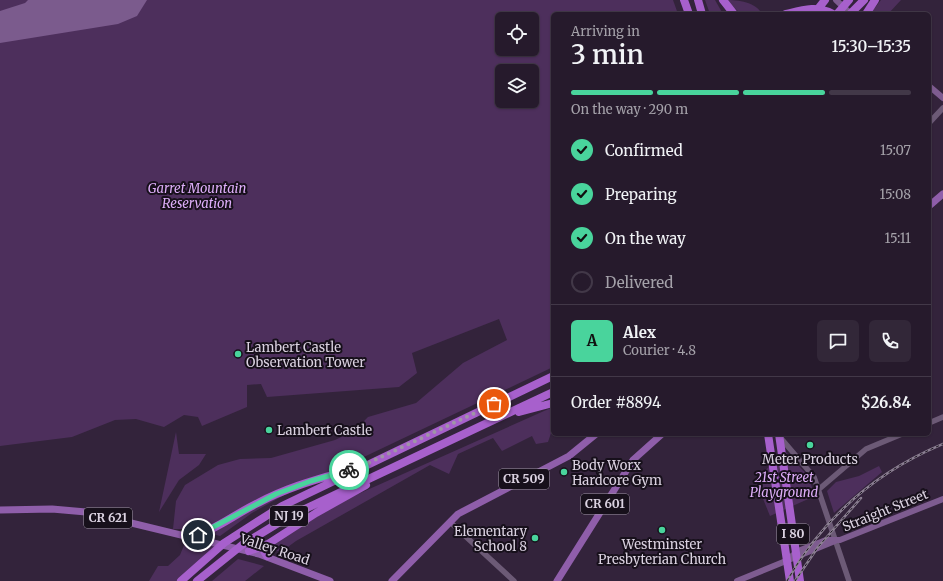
<!DOCTYPE html>
<meta charset="utf-8">
<style>
:root{--surface:#261a2c;--page:#322738;--text:#f1f3f6;--muted:#a4a1a9;--line:#423848;--accent:#49d49c}
body{margin:0;font-family:Merriweather,serif;background:var(--page);color:var(--text);height:100vh;display:flex;flex-direction:column;font-size:15px;white-space:nowrap}
*{box-sizing:border-box;margin:0}
p{font-size:13px;color:var(--muted)}
.icon{flex:none;width:22px;height:22px;fill:none;stroke:currentColor;stroke-width:2;stroke-linecap:round;stroke-linejoin:round}
.map{position:relative;flex:1;overflow:hidden}
.details{position:absolute;left:551px;top:12px;width:380px;height:424px;display:flex;flex-direction:column;background:var(--surface);border-radius:6px;box-shadow:0 1px 3px #0004,0 0 0 1px var(--line)}
.details>*{flex:none}
.tools{position:absolute;left:495px;top:12px;display:grid;gap:8px}
.tools a{display:grid;place-items:center;width:44px;height:44px;border-radius:6px;background:var(--surface);box-shadow:0 1px 3px #0004,0 0 0 1px var(--line);font-size:20px}
.pin{position:absolute;display:grid;place-items:center;width:34px;height:34px;color:#fff;margin:-17px;border:2px solid #fff;border-radius:50%;box-shadow:0 1px 4px #0007}
.courier{position:absolute;display:grid;place-items:center;width:40px;height:40px;margin:-20px;border:3px solid #49d49c;border-radius:50%;background:#fff;color:#222;box-shadow:0 1px 5px #0007}
.summary em{font-style:normal;font-weight:600}
.summary div{display:flex;flex-direction:column-reverse}
.summary{display:flex;align-items:center;justify-content:space-between;height:68px;padding:0 20px}
h1{font-size:26px;font-weight:600;line-height:30px}
.bar{display:grid;grid-template-columns:repeat(4,1fr);gap:6px 4px;align-content:center;height:48px;padding:0 20px}
.bar i{height:5px;border-radius:3px;background:var(--line)}
.bar .on{background:var(--accent)}
.bar p{grid-column:span 4}
.line{display:flex;align-items:center;gap:10px;padding:0 20px;border-top:1px solid var(--line)}
.line div{flex:1}
.round{display:grid;place-items:center;flex:none;width:42px;height:42px;border-radius:6px;background:var(--page)}
ol{padding:0 20px;list-style:none}
li{display:flex;align-items:center;gap:12px;height:44px}
li p{margin-inline-start:auto}
li .icon{padding:4px;border-radius:50%;background:var(--accent);color:#111;stroke-width:4}
li:last-child{color:var(--muted)}
li i{width:22px;height:22px;border:2px solid var(--line);border-radius:50%}
.map>svg:first-child{display:block}
.green{fill:#4d2f5c;fill-rule:evenodd}
.water{fill:#7b5b8d}
.lines{fill:none;stroke-linecap:round;stroke-linejoin:round}
.tertiary{stroke:#6c5a76;stroke-width:5.5}
.secondary{stroke:#7e5c90;stroke-width:6}
.primary{stroke:#8f5eaa;stroke-width:7}
.motorway{stroke:#a760cc;stroke-width:8}
.rail-casing{stroke:#8b7f92;stroke-width:2.5}
.rail{stroke:#17101b;stroke-width:1;stroke-dasharray:3;stroke-linecap:butt}
.done{stroke:#a095a7;stroke-width:4;stroke-dasharray:0 7.2}
.route{stroke:#49d49c;stroke-width:5}
.poi-dot{fill:#49d49c;stroke:#17101b;stroke-width:1.5}
.labels{text-anchor:middle;stroke-width:4;stroke-linejoin:round;paint-order:stroke}
.shield{fill:#17101b;stroke:#a098a6;stroke-width:1}
.shield-label{font-size:12px;font-weight:bold;fill:#dbd2e1}
.park-label{font-size:13px;font-style:italic;fill:#deaef9;stroke:#17101b}
.poi-label{font-size:13px;fill:#dbd2e1;stroke:#17101b;text-anchor:start}
.street-label{font-size:13px;fill:#dbd2e1;stroke:#17101b}
</style>
<div class="map">
<svg width="943" height="581" viewBox="0 0 943 581">
<rect width="100%" height="100%" fill="#33233b"/>
<path class="green" d="M0 0H673L678 14H553V367L286 494 252 513 220 536 192 529H173L176 501 185 485 218 465 240 459 271 458 335 440 354 431 368 417 416 403 463 363 507 340 499 319 412 353 417 373 399 387 267 397 261 384 247 385V407L202 426 198 417 184 415 164 427 136 419 115 420 72 437 0 446ZM502 19H532V49H502ZM502 71H532V101H502Z
M705 0H715L723 14H710Z
M726 0C738 0 756 2 762 14H741Z
M881 0H901L888 14H870Z
M553 407V427L548 442 536 444 532 436 502 451 493 438 458 454 449 474 430 465 296 541 281 552 258 545 320 511Z
M176 432 179 454H206L199 465 179 480 159 512Z
M786 452 808 476 815 496 770 516 755 479Z
M879 466 882 472 834 513 827 491 836 482 859 476Z
M187 538 215 547 178 581H149L158 566H168L180 555Z
M238 559 264 566 245 581H212Z"/>
<path class="water" d="M28 0H147L137 16 118 24 0 43V11L25 3Z"/>
<g class="lines">
<path class="tertiary" d="M929 123 943 108
M929 423 943 417
M779 436 814 477 849 581
M818 490 866 449 902 434
M450 522 514 581"/>
<path class="secondary" d="M836 0 851 14
M929 86 943 98
M787 560 798 551 826 540H840L943 499
M737 581 835 541"/>
<path class="primary" d="M929 206 943 194
M0 510 52 509 86 512 259 554 330 581
M392 581 458 514 569 456 596 434
M557 581 633 460 662 434"/>
<path class="motorway" d="M684 0 689 14
M698 0 702 14
M723 0 734 14
M786 14C802 10 817 5 833 14
M814 14 825 0
M837 14 849 0
M850 14 864 0
M866 14 875 0
M519 412 553 403
M768 434 790 581
M779 434 800 581
M190 538C214 531 235 514 258 503 284 489 311 481 339 473
M208 542V533L211 529
M249 551 268 544
M267 556 264 551 268 544 316 513 366 485
M181 581 224 543 282 506 553 376
M197 581 242 545 288 517 553 392"/>
<g class="rail-casing">
<path id="rail" d="M787 581C823 518 876 472 943 444
M795 581 818 547 861 498"/>
</g>
<use href="#rail" class="rail"/>
</g>
<g class="lines">
<path class="done" d="M349 470 360 467 494 404"/>
<path class="route" d="M198 535 276 494 311 481 349 470"/>
</g>
<g class="poi-dot">
<circle cx="238" cy="354" r="4"/>
<circle cx="269" cy="430" r="4"/>
<circle cx="810" cy="445" r="4"/>
<circle cx="564" cy="472" r="4"/>
<circle cx="662" cy="530" r="4"/>
<circle cx="535" cy="538" r="4"/>
</g>
<g class="labels">
<g class="shield">
<rect x="499" y="469" width="50" height="20" rx="3"/>
<rect x="581" y="494" width="48" height="20" rx="3"/>
<rect x="270" y="506" width="38" height="20" rx="3"/>
<rect x="84" y="508" width="48" height="20" rx="3"/>
<rect x="777" y="524" width="32" height="20" rx="3"/>
</g>
<g class="shield-label">
<text x="524" y="483">CR 509</text>
<text x="605" y="508">CR 601</text>
<text x="289" y="520">NJ 19</text>
<text x="108" y="522">CR 621</text>
<text x="793" y="538">I 80</text>
</g>
<g class="park-label">
<text x="197" y="193">Garret Mountain<tspan x="197" dy="15">Reservation</tspan></text>
<text x="784" y="482">21st Street<tspan x="784" dy="15">Playground</tspan></text>
</g>
<g class="poi-label">
<text x="246" y="352">Lambert Castle<tspan x="246" dy="15">Observation Tower</tspan></text>
<text x="277" y="435">Lambert Castle</text>
<text x="810" y="464" text-anchor="middle">Meter Products</text>
<text x="572" y="470">Body Worx<tspan x="572" dy="15">Hardcore Gym</tspan></text>
<text x="527" y="536" text-anchor="end">Elementary<tspan x="527" dy="15">School 8</tspan></text>
<text x="662" y="549" text-anchor="middle">Westminster<tspan x="662" dy="15">Presbyterian Church</tspan></text>
</g>
<g class="street-label">
<text transform="translate(885 510) rotate(-22)" y="5">Straight Street</text>
<text transform="translate(275 549) rotate(18)" y="5">Valley Road</text>
</g>
</g>
</svg>
<div class="tools">
<a><svg class="icon" aria-label="locate" viewBox="0 0 24 24"><circle cx="12" cy="12" r="6"/><path d="M12 2v4M12 18v4M2 12h4M18 12h4"/></svg></a>
<a><svg class="icon" aria-label="layers" viewBox="0 0 24 24"><path d="M12 4l9 5-9 5-9-5zM3 14l9 5 9-5"/></svg></a>
</div>
<div class="pin" style="left:494px;top:404px;background:#ea580c"><svg class="icon" aria-label="bag" viewBox="0 0 24 24"><path d="M5 8h14l-1 12H6zM9 8a3 3 0 0 1 6 0"/></svg></div>
<div class="pin" style="left:198px;top:535px;background:#1f2937"><svg class="icon" aria-label="home" viewBox="0 0 24 24"><path d="M3 11l9-7 9 7M6 9v11h12V9"/></svg></div>
<div class="courier" style="left:349px;top:470px"><svg class="icon" aria-label="bike" viewBox="0 0 24 24"><circle cx="6" cy="16" r="4"/><circle cx="18" cy="16" r="4"/><path d="M6 16l4-8h5l3 8M10 8l3 8H6M13 5h3"/></svg></div>
<section class="details">
<div class="summary"><div><h1>3 min</h1><p>Arriving in</p></div><em>15:30–15:35</em></div>
<div class="bar"><i class="on"></i><i class="on"></i><i class="on"></i><i></i><p>On the way · 290 m</p></div>
<ol>
<li><svg class="icon" aria-label="check" viewBox="0 0 24 24"><path d="M5 12l5 5 9-10"/></svg>Confirmed<p>15:07</p></li>
<li><svg class="icon" aria-label="check" viewBox="0 0 24 24"><path d="M5 12l5 5 9-10"/></svg>Preparing<p>15:08</p></li>
<li><svg class="icon" aria-label="check" viewBox="0 0 24 24"><path d="M5 12l5 5 9-10"/></svg>On the way<p>15:11</p></li>
<li><i></i>Delivered</li>
</ol>
<div class="line" style="height:72px"><b class="round" style="background:var(--accent);color:#111">A</b><div><b>Alex</b><p>Courier · 4.8</p></div><a class="round"><svg class="icon" aria-label="chat" viewBox="0 0 24 24"><path d="M4 5h16v11H9l-5 4z"/></svg></a><a class="round"><svg class="icon" aria-label="phone" viewBox="0 0 24 24"><path d="M5 4h4l2 5-3 2q2 4 5 5l2-3 5 2v4C11 20 4 13 5 4z"/></svg></a></div>
<div class="line" style="height:52px"><div>Order #8894</div><b>$26.84</b></div>
</section>
</div>
